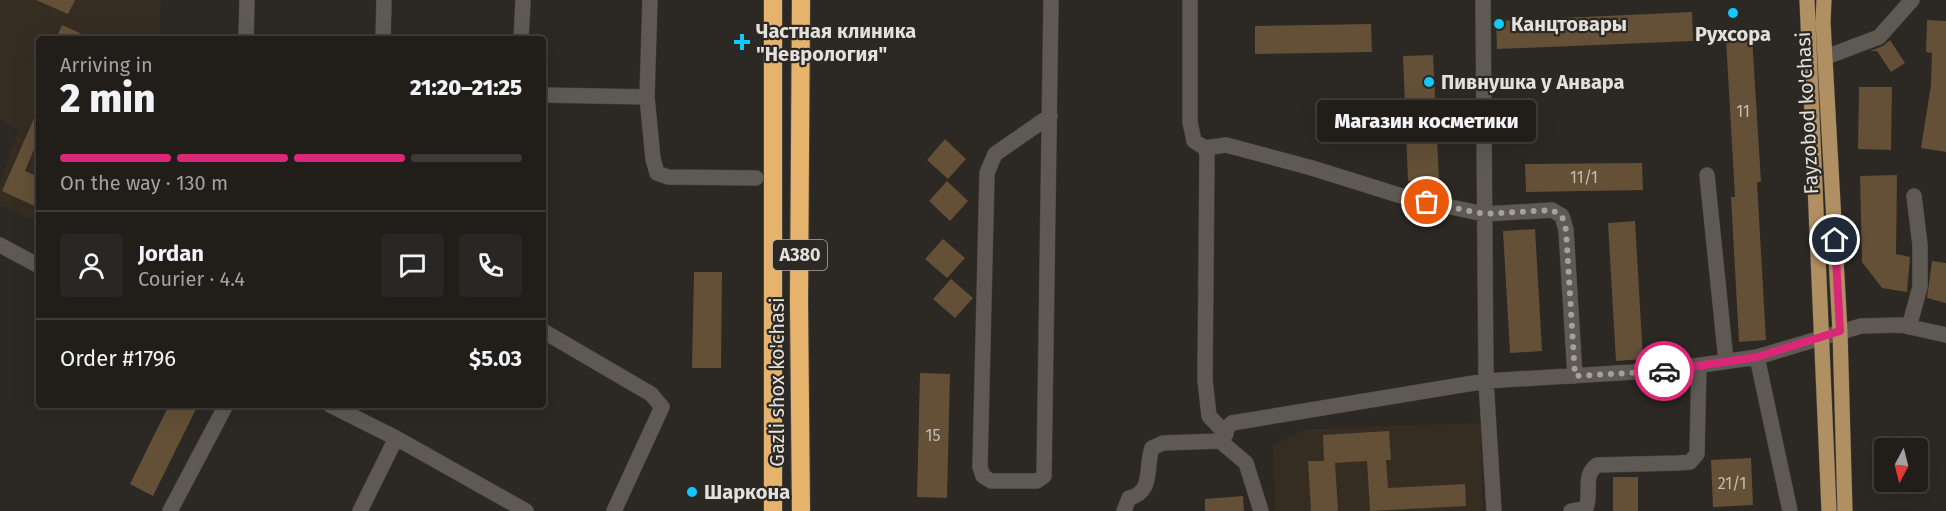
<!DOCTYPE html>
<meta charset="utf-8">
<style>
:root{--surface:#211e1a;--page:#292723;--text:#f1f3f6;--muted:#a2a2a2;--line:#3e3c39;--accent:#db2777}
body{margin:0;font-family:"Fira Sans",sans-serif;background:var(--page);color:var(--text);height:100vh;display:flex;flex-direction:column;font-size:22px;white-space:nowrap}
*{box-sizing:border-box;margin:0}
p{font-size:20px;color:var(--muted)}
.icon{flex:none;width:33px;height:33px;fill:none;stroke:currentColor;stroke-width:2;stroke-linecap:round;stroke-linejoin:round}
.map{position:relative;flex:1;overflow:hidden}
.details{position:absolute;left:36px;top:36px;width:510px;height:372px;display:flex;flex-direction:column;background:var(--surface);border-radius:6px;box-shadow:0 6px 24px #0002,0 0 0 2px var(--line)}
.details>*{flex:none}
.needle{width:39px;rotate:187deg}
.controls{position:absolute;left:1874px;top:438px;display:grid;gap:12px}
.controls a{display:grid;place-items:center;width:54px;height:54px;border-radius:6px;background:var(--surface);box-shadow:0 6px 24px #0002,0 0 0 2px var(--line);font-size:30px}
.pin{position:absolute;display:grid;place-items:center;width:51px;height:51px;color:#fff;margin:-26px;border:3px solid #fff;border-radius:50%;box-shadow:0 2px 6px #0007}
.courier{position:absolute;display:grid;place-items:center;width:60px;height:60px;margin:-30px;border:4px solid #db2777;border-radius:50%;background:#fff;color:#222;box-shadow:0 2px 8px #0007}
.bubble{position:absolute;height:42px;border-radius:6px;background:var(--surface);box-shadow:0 6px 24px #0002,0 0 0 2px var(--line);font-size:20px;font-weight:800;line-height:42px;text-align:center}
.summary em{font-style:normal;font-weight:800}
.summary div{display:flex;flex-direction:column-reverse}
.summary{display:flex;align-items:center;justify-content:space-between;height:102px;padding:0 24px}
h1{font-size:39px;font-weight:800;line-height:45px}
.bar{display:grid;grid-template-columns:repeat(4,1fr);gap:9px 6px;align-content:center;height:72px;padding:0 24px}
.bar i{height:8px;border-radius:4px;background:var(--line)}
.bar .current{background:var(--accent)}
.bar p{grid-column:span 4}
.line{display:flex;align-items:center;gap:15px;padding:0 24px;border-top:2px solid var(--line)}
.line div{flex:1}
.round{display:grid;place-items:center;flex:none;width:63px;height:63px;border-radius:6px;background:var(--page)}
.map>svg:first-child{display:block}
.built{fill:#352d22}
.building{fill:#635037}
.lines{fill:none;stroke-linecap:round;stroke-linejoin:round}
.minor-casing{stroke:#47433e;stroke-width:16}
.major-casing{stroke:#47433e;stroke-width:16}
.highway-casing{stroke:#47433e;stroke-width:20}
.minor{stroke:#5e5a53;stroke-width:15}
.major{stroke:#b08f63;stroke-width:15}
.highway{stroke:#e6b36d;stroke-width:18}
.done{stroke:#a4a09c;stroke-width:6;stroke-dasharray:0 10.8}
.route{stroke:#db2777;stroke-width:8}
.poi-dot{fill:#11cafb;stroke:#2c2823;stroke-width:2}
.labels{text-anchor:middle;stroke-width:4.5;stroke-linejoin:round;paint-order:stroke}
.number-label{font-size:16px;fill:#c4bdb4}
.shield{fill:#2c2823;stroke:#adaaa5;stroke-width:1.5}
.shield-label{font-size:18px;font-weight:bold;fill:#e4e1dd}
.poi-label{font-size:20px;font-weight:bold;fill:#e4e1dd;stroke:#2c2823;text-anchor:start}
.street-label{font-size:20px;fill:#e4e1dd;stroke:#2c2823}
</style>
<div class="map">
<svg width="1946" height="511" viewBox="0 0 1946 511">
<rect width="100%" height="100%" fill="#2c2823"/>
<path class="built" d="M0 0H161L160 39H39V222L0 205V184L18 130 0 119Z
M1481 423 1483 511H1275L1273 445 1307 429Z"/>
<path class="building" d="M36 0H75L68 14Z
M1692 12 1693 41 1497 49 1496 21Z
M1927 20 1946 21V152L1921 148 1931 85 1932 53 1926 52Z
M1371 24 1372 52 1255 54V26Z
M62 25 93 39H56Z
M1752 37 1761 182H1757L1766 340 1739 342 1731 197H1735L1726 39Z
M1890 40 1905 63 1891 72 1877 51H1870L1883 46Z
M1433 55 1439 179 1408 181 1403 56Z
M1859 87H1892L1891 150 1858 149Z
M39 107V137L25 171 39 177V208L2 191Z
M945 139 966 159 948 179 927 160Z
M1642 163 1643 190 1526 192 1525 164Z
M1897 175 1896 254 1910 257 1907 292 1882 288 1862 262 1860 176Z
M947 181 968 201 950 221 929 201Z
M1635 221 1643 359 1616 361 1608 223Z
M1535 229 1542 351 1510 353 1503 231Z
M943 239 965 258 947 278 925 259Z
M1932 261 1946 263V303L1927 298Z
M694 272H722L721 368H692Z
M951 279 973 298 955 318 933 299Z
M920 373 950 374 947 498 917 497Z
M169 405H198L153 496 130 484Z
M1389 431 1391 460H1386L1388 488 1465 484 1466 506 1370 511 1367 461 1335 463 1338 511H1311L1308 461H1324L1323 435Z
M1751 458 1753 505 1713 507 1711 460Z
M1613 477H1638V511H1613Z
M1243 496 1244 511H1205V499Z"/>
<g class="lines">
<g class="minor-casing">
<path id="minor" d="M650 0 647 97 653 159 657 173 668 177 756 178
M1190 0V122L1194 141 1205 148 1207 154 1205 380 1209 416 1226 434
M1483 0 1486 381 1494 511
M246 39 247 0
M383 39 384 0
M521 39 523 0
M1826 57 1879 37 1912 0
M543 95 647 97
M1050 116 995 154 987 173 980 467 983 476 991 481H1037L1044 476 1051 0
M1205 148 1226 145 1312 168 1408 198 1484 214 1552 210 1562 216 1566 230 1575 376
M1707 175 1726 361
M0 245 39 266
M1909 327 1920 287V245L1914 196
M543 331 651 394 662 407 614 511
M1757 357 1790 511
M330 405 396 438 526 511
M1220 441 1246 463 1261 511
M170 511 226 405
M360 511 396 438
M1124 511 1129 498C1154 492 1145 468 1152 448L1163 443 1220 441C1225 435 1226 428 1232 423L1486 381 1667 370 1757 357 1861 326 1901 325 1946 335
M1571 511 1586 508C1592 492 1582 476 1597 465L1678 463 1690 462 1697 454 1699 365"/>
</g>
<g class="major-casing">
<path id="major" d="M1807 0 1829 511
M1824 0 1823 22 1840 331 1845 511"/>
</g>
<g class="highway-casing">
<path id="highway" d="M773 511V0
M801 511 799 302 801 0"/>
</g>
<use href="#minor" class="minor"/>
<use href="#major" class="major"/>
<use href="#highway" class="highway"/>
</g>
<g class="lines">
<path class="done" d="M1427 202 1484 214 1552 210 1562 216 1566 230 1575 376 1664 371"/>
<path class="route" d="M1664 371 1757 357 1840 331 1835 240"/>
</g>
<g class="poi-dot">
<circle cx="1733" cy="13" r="6"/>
<circle cx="1499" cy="24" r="6"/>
<path d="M739 33h6v6h6v6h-6v6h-6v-6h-6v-6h6z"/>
<circle cx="1429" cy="82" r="6"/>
<circle cx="692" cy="492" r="6"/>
</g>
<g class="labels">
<g class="number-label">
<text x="1743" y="117">11</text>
<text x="1584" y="183">11/1</text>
<text x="933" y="441">15</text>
<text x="1732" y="489">21/1</text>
</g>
<rect class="shield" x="773" y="240" width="54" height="30" rx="4.5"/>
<g class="shield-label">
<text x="800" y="261">A380</text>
</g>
<g class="poi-label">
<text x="1511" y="31">Канцтовары</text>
<text x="756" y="38">Частная клиника<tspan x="756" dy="23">"Неврология"</tspan></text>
<text x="1733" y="41" text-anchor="middle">Рухсора</text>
<text x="1441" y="89">Пивнушка у Анвара</text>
<text x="704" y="499">Шаркона</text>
</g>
<g class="street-label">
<text transform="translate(1807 113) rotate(-93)" y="7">Fayzobod ko'chasi</text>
<text transform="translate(777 382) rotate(-90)" y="7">Gazli shox ko'chasi</text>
</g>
</g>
</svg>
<div class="controls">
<a><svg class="needle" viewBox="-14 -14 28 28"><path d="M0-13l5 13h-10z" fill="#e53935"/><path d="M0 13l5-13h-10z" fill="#a2a2a2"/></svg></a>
</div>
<div class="pin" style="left:1427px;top:202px;background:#ea580c"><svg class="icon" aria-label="bag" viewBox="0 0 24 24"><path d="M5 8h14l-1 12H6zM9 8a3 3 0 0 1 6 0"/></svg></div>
<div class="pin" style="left:1835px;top:240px;background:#1f2937"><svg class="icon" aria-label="home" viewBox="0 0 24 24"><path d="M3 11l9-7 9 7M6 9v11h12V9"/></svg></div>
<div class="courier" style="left:1664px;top:371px"><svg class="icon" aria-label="car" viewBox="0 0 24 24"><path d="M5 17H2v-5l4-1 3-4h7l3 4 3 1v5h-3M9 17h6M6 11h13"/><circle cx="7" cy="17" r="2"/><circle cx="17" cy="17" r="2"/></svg></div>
<div class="bubble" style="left:1317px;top:100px;width:219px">Магазин косметики</div>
<section class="details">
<div class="summary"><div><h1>2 min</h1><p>Arriving in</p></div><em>21:20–21:25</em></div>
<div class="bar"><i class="current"></i><i class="current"></i><i class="current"></i><i></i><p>On the way · 130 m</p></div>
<div class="line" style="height:108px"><a class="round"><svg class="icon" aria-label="person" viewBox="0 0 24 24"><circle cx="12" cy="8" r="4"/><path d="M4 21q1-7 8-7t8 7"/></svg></a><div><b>Jordan</b><p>Courier · 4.4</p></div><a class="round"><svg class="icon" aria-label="chat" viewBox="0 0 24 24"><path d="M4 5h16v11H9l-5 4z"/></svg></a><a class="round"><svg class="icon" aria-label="phone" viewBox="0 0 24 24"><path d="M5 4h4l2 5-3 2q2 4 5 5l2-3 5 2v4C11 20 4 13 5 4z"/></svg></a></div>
<div class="line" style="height:78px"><div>Order #1796</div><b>$5.03</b></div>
</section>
</div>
